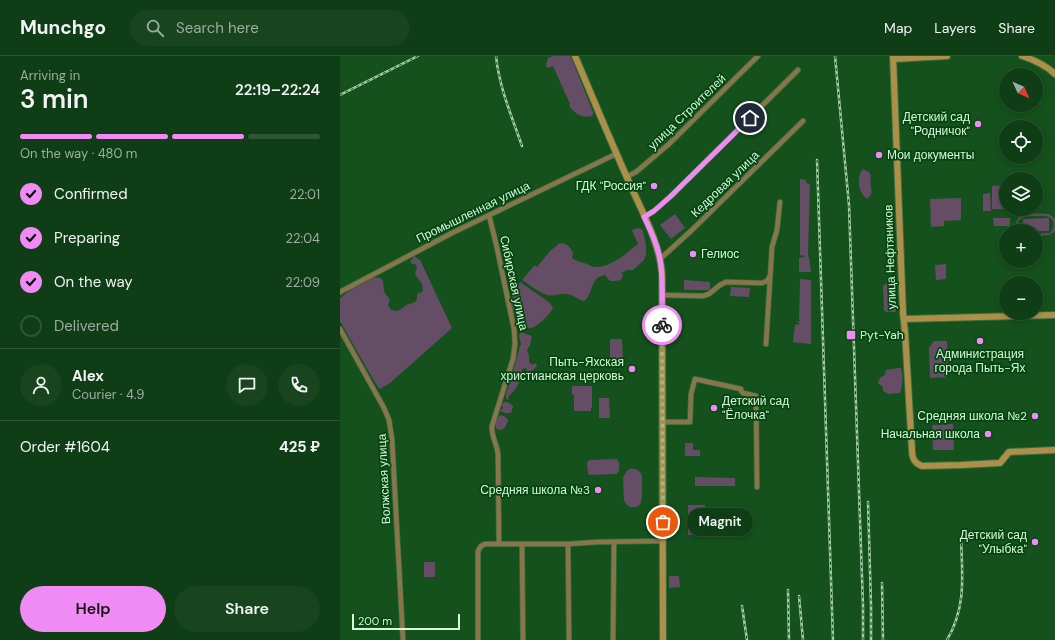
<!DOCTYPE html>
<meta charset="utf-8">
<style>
:root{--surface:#0f3d15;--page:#18441e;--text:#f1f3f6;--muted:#9baea0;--line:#2f5634;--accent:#f08bf5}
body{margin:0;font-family:"DM Sans",sans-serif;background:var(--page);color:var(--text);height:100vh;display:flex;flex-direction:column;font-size:15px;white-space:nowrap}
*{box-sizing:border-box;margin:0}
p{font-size:13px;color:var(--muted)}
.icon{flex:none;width:22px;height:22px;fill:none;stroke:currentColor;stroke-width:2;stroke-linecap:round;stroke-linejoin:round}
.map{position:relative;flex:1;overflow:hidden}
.panel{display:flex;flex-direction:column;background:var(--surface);width:340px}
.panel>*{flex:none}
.needle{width:26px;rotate:134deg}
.tools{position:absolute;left:659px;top:12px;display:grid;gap:8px}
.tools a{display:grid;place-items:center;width:44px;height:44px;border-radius:50%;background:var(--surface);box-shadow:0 2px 6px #0003,0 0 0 1px var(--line);font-size:20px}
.scale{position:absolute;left:12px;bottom:10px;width:108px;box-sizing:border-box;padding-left:4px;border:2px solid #d8f7d8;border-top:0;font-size:11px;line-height:14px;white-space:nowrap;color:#d8f7d8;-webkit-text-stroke:3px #044611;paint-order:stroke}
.pin{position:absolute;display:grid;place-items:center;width:34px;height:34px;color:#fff;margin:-17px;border:2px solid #fff;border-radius:50%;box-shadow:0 1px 4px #0007}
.courier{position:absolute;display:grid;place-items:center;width:40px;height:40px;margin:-20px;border:3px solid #f08bf5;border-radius:50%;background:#fff;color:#222;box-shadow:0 1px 5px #0007}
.bubble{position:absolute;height:28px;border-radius:14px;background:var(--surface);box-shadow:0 2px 6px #0003,0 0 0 1px var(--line);font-size:13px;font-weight:600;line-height:28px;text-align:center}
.summary em{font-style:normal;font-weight:600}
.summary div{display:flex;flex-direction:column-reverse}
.summary{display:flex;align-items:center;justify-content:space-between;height:68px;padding:0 20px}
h1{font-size:26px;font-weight:600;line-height:30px}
.bar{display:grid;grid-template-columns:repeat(4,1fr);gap:6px 4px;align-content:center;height:48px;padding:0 20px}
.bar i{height:5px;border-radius:3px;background:var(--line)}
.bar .selected{background:var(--accent)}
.bar p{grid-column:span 4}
.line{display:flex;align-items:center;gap:10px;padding:0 20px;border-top:1px solid var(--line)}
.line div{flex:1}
.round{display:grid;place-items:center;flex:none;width:42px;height:42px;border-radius:21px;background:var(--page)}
ol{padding:0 20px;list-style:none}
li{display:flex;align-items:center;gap:12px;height:44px}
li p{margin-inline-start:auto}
li .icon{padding:4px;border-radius:50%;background:var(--accent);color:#111;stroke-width:4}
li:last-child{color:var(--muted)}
li i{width:22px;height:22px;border:2px solid var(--line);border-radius:50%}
.button{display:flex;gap:8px;margin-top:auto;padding:8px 20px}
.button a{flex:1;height:46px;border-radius:24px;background:var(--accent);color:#111;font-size:16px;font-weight:600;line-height:46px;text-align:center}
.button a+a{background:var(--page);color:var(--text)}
header{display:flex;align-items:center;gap:24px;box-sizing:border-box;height:56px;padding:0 20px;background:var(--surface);border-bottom:1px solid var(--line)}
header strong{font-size:19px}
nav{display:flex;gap:22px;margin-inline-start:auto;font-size:14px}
.search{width:280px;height:36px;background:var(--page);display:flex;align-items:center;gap:10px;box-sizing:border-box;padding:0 14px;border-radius:22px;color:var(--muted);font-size:15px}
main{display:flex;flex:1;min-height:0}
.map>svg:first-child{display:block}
.green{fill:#654d66}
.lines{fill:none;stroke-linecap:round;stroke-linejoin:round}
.street-casing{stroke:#376f3e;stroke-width:6}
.secondary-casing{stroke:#376f3e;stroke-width:8}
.street{stroke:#88754b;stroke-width:4.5}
.secondary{stroke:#ae8f49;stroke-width:6}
.rail-casing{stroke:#a8ceaa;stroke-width:2.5}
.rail{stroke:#044611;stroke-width:1;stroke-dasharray:3;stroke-linecap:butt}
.done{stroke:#93bd96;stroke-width:4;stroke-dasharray:0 7.2}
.route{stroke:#f08bf5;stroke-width:5}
.poi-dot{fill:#f08bf5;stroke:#044611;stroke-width:1.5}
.labels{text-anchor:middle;stroke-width:3.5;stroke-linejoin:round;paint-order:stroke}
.street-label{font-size:12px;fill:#d8f7d8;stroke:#044611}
.poi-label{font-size:12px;fill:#d8f7d8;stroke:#044611;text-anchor:end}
</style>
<header>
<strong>Munchgo</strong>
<div class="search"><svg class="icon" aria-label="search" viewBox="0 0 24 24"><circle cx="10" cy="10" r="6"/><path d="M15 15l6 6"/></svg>Search here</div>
<nav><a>Map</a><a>Layers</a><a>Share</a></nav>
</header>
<main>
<section class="panel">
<div class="summary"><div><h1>3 min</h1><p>Arriving in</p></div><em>22:19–22:24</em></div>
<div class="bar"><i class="selected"></i><i class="selected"></i><i class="selected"></i><i></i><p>On the way · 480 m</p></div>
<ol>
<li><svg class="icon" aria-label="check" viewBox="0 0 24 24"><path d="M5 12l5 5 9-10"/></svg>Confirmed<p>22:01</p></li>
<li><svg class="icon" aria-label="check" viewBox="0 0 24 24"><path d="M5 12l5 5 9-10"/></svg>Preparing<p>22:04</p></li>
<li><svg class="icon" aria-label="check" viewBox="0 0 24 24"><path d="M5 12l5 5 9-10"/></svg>On the way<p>22:09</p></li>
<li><i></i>Delivered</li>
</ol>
<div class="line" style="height:72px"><a class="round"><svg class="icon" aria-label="person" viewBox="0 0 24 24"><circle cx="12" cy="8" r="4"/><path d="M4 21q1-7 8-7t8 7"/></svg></a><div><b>Alex</b><p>Courier · 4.9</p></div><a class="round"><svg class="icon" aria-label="chat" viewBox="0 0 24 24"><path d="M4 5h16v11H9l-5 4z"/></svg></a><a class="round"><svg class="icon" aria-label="phone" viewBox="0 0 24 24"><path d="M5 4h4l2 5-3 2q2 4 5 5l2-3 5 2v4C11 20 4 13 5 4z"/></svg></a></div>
<div class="line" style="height:52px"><div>Order #1604</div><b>425 ₽</b></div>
<div class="button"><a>Help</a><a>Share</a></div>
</section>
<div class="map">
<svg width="715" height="584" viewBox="0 0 715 584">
<rect width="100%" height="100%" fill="#14511c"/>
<path class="green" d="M213 0H230L231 1 253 56V58L252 60C242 63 233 57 229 49L230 48 213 10 208 12 206 10 208 2Z
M523 113 529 116 531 120C528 129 536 136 527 143 518 136 516 122 523 113Z
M460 123 466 124V127L470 128 468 201H469L471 216H459V202L464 201V200L460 199Z
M666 129V153H652V130Z
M650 137 651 155H643V138Z
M621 142V164L604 165V170L591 171 590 143Z
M335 158 345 172 331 183 320 169Z
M708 158 712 160 715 163V174L713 177 708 179 696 180V178L710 177C715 172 715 164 709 161 705 159 700 160 696 160 687 160 672 161 680 175L677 174C671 155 696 157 708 158Z
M653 162H670V170H654Z
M709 162V175H684L683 163Z
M300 172 303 175 306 189V198L304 204 293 214H287L281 217 283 219C282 226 276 225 270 225L265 219C263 220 261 220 259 221 251 225 252 240 244 245 237 243 235 239 226 238 220 237 213 241 207 239 198 236 190 229 182 224L194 210H196L197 211 210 195 220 187C227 187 230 191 233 197L232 202C236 205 242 206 247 208 250 209 253 211 256 211 272 211 286 197 298 188L292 174 295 173Z
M74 200 80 204 112 272 50 327 40 333 38 331 34 325 0 265V242L9 235 33 222C46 220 43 227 44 235 45 238 48 240 50 244L48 249 51 254C59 256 60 254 65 250 69 247 74 248 77 244V238L82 236 83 234 82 228 75 218 77 211 75 208H72L70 206Z
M606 208V223L596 224 595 209Z
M460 223 471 224V288L453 286 455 269 459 268V266H455L460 265V264H459Z
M344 224 370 226V234H344Z
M180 226 210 247 213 252C210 258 197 272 190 272 178 272 169 250 172 240 173 235 177 231 180 226Z
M554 227 556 230V255L555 256H546L544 254 543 230 545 228Z
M391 231 410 232 409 241 390 240Z
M181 276 192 280 190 289 187 294 189 300V306L192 309 196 307 197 310 193 314 187 317 186 312 182 313C182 323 177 333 168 341L169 343 167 344 166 342V338L170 326 179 294 180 290 181 288 179 280Z
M270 283H282L283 306 270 307Z
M594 285H607L608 321 590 322 589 292Z
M559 312H561C563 320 563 330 560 337L548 338 543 335V331L538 327C539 322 541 321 545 319L546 314Z
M232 330H252V352H251V355H234V339L232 338Z
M259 342H269L270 362H259Z
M164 346C168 346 171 347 173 351L171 357H165L160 355 163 352 162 348Z
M162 359 167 362 168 365 164 373 158 374C153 369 156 365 159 360Z
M613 368 614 394H593L592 370 593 369Z
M345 387H353V394H360V400H345Z
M277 403C280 406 280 415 277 418L251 419 248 418 247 407 249 404Z
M289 413C294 412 298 413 301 417 303 421 302 426 302 430 302 440 304 456 288 450L284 445 283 422 286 416Z
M355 421 395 422V430H355Z
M348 449H365V478L348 479Z
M84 506H95V521H84Z
M329 520H339L340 531 329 532Z"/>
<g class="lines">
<g class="street-casing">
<path id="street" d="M286 121 296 116 329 88 418 0
M149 159 157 192 174 273 175 288 173 303 152 370C151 380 157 388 158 398L159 488
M304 161 314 155 331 140 458 14
M320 203 352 174 463 65
M0 236 112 177 276 98
M322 239 363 240 369 238 380 229 386 226 422 227 427 225 430 220
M0 273 44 352 49 364 52 383 63 584
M426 288 432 191 437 174 440 146
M322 366H350L351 338 355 323 401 333V335L403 337 416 340 417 431
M182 488 183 584
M228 488 229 584
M138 584V495L141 490 145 488H228L257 486 322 485
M273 584 274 486"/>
</g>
<g class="secondary-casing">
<path id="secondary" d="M235 0C253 42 270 84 289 126 302 156 319 185 322 217L323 584
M553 0 563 257 565 276 572 395C572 402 574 407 582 410L621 409 660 407 669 396 715 394
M682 0C695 4 705 9 715 18
M554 3 607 0
M564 263 715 259"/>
</g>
<use href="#street" class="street"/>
<use href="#secondary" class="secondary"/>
<g class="rail-casing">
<path id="rail" d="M156 0C159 31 172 61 182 90
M495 0 509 149 523 550V584
M0 39 78 0
M477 104 493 584
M528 446 531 549V584
M542 527 543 584
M448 534 449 584
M459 540 463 584
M402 550 407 584
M607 584C627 550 622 518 621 480"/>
</g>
<use href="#rail" class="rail"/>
</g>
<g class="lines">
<path class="done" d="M322 269 323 466"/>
<path class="route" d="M322 269C322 248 324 219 319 198 316 185 310 173 304 161L314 155 331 140 410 62"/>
</g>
<g class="poi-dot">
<circle cx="638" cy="68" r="4"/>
<circle cx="539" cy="99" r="4"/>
<circle cx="314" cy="130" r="4"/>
<circle cx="353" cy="198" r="4"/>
<rect x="506" y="274" width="10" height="10" rx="2"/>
<circle cx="640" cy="285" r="4"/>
<circle cx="292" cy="313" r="4"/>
<circle cx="374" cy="352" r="4"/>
<circle cx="695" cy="360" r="4"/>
<circle cx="648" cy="378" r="4"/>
<circle cx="258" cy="434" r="4"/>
<circle cx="695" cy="486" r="4"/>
</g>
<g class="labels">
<g class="street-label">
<text transform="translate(347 56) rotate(-44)" y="4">улица Строителей</text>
<text transform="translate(385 128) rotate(-44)" y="4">Кедровая улица</text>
<text transform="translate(133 156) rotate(-26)" y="4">Промышленная улица</text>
<text transform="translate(550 201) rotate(-92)" y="4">улица Нефтяников</text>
<text transform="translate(174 227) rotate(78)" y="4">Сибирская улица</text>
<text transform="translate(44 423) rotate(-93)" y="4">Волжская улица</text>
</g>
<g class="poi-label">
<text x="630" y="65">Детский сад<tspan x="630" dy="14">"Родничок"</tspan></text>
<text x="547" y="103" text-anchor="start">Мои документы</text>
<text x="306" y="134">ГДК "Россия"</text>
<text x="361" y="202" text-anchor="start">Гелиос</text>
<text x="520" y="283" text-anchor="start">Pyt-Yah</text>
<text x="640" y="302" text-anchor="middle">Администрация<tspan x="640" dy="14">города Пыть-Ях</tspan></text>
<text x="284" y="310">Пыть-Яхская<tspan x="284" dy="14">христианская церковь</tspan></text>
<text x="382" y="349" text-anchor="start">Детский сад<tspan x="382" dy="14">"Ёлочка"</tspan></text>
<text x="687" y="364">Средняя школа №2</text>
<text x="640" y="382">Начальная школа</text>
<text x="250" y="438">Средняя школа №3</text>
<text x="687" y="483">Детский сад<tspan x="687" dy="14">"Улыбка"</tspan></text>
</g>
</g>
</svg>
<div class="tools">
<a><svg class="needle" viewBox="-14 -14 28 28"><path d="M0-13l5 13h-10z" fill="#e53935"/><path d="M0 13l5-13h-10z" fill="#9baea0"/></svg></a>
<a><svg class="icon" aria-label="locate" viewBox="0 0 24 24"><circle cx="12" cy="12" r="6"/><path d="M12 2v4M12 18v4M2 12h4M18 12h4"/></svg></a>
<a><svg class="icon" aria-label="layers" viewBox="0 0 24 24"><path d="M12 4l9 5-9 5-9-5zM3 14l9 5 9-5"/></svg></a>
<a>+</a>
<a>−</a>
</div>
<div class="scale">200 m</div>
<div class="pin" style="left:323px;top:466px;background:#ea580c"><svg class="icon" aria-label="bag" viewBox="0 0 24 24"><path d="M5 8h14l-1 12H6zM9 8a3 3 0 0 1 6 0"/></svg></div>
<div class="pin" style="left:410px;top:62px;background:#1f2937"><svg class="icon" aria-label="home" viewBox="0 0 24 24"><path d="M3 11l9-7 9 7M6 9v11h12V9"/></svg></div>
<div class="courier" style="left:322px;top:269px"><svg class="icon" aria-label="bike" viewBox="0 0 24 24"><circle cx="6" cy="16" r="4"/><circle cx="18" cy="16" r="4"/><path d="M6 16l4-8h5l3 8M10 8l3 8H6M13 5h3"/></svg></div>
<div class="bubble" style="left:347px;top:452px;width:66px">Magnit</div>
</div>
</main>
